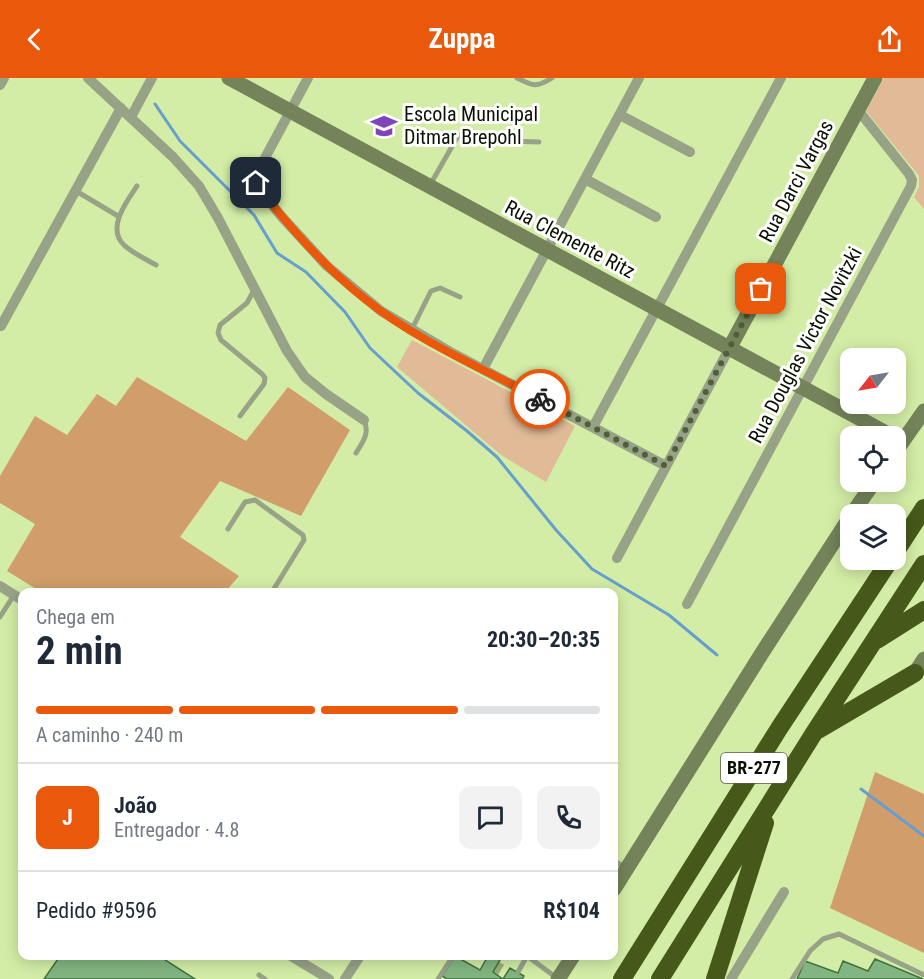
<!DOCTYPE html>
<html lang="pt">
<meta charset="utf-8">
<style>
:root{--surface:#fff;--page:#f2f2f3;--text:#1f2937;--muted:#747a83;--line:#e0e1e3;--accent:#ea580c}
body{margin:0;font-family:"Roboto Condensed",sans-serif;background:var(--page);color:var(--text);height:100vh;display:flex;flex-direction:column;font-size:22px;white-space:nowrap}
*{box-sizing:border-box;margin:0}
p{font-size:20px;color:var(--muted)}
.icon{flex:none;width:33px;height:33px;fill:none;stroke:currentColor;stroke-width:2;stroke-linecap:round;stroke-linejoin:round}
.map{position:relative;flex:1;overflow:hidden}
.drawer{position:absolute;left:18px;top:510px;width:600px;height:372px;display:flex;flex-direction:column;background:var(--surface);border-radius:12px;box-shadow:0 3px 15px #0003}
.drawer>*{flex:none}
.needle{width:39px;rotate:239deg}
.buttons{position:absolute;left:840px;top:270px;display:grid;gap:12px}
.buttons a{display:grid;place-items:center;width:66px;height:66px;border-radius:12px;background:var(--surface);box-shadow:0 3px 15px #0003;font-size:30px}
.pin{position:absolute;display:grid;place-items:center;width:51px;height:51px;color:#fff;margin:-26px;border-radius:12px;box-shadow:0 3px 9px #0006}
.courier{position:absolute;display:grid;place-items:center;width:60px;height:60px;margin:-30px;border:4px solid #ea580c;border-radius:50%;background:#fff;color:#222;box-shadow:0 2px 8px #0007}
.overview em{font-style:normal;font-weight:700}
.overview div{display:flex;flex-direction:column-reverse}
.overview{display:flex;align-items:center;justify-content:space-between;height:102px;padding:0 18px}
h1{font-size:39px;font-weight:700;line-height:45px}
.bar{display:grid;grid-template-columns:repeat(4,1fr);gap:9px 6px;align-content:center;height:72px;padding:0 18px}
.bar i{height:8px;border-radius:4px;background:var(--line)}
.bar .on{background:var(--accent)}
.bar p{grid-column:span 4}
.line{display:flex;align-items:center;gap:15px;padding:0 18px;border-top:2px solid var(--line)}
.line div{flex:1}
.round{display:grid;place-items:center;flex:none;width:63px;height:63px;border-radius:12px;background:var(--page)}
header{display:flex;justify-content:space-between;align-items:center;height:78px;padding:0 18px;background:var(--accent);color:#fff;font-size:27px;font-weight:700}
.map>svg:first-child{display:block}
.green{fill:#e1ba97}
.forest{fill:#d19d6b}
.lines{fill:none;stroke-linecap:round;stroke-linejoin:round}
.stream{stroke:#669fcd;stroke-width:3}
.building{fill:#82b582;stroke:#3f7340;stroke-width:1.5;filter:url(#shadow)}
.lane{stroke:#98a287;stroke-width:5}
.street{stroke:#98a287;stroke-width:10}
.secondary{stroke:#74835a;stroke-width:15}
.highway{stroke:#46591a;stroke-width:18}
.done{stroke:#505e3a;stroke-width:6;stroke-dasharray:0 10.8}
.route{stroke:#ea580c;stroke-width:8}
.labels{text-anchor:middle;stroke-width:6;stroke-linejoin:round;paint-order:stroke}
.shield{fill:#fff;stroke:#54584c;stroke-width:1.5}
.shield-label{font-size:18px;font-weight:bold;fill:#0a1100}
.poi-label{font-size:20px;fill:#0a1100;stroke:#fff;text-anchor:start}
.street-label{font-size:20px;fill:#0a1100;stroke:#fff}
</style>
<header><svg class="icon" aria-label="back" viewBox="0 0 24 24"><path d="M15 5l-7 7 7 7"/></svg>Zuppa<svg class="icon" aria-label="share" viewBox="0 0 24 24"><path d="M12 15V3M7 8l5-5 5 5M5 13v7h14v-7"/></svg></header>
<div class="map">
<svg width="924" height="901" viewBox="0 0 924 901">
<defs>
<filter id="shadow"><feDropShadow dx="3" dy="5" stdDeviation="0" flood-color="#0004"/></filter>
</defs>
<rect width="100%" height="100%" fill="#d3eda6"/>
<path class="green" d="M884 0H924V131L914 119 919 109V98L866 33Z
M412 262 575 348 546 404 501 377 397 289Z"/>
<path class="forest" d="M137 299 246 363 288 309 350 352 301 438 220 403 180 459 239 498 225 514H41L7 493 35 446 0 425V398L35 338 67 357 97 316 116 328Z
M875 694 924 716V875L830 830Z"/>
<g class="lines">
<path class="stream" d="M155 26 180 63 254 137 277 175 306 194 345 234 370 270 418 315 467 353 497 379 556 452 592 491 669 537 717 577
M861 711 924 758"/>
</g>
<path class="building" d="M60 878H159L195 901H44Z
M455 878 480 892 488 878H492L500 882 493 894 503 901 510 890 524 898 522 901H447L442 898Z
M875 881 923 901H797L805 883 838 895 843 883 868 893Z"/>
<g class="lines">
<path class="lane" d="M517 0C533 8 536 10 552 0
M430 107 458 58 467 53 508 63 539 64
M137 108C127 123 106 150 124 167 132 175 146 181 156 187
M76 113 118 138
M412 251 431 213 440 210 460 219
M240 338 264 306 265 300 262 296 221 262 218 255 220 247 247 225 254 212
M356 375C363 364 370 355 364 342
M228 451 245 424 255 422 303 457 304 462 272 514
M0 539 14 517
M614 783 625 789
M527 878 557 900
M518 894 527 878
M259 897 265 901
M438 901 453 878
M792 901 810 873 823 861 839 856 924 897"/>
<path class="street" d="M88 0 173 79 199 108 218 140 287 273 305 299 326 316 364 342
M308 0 258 93 256 101 257 108 282 139 327 188 381 233 454 276 666 388
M0 7 4 0
M620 37 690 74
M131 39 152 0
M585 101 656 139
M1 248 121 30
M483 291 639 0
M593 349 781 0
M617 480 729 271
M0 508 22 522
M687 526 911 108 912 102 909 96 858 32
M291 878 329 901
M345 901 360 878
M731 901 784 814"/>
<path class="secondary" d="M229 0 892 358
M729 271 875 0
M896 373 924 333
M852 436 874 404
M915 595 924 581
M614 811 762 575 850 439
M558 901 573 878"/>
<path class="highway" d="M896 473 924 430
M877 562 924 532
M818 652 915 595
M622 901 780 649 890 482
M660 901 814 655 924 486
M715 901 765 745"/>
</g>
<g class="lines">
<path class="done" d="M540 321 666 388 761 211"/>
<path class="route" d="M256 105 260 112C292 151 325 190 365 221 417 263 482 290 540 321"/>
</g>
<defs>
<g id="school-bare" transform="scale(2.07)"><path d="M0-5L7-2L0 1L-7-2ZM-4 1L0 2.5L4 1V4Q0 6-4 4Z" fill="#8043b9" stroke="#fff" stroke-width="2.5" paint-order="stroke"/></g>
</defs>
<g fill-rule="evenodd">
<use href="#school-bare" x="384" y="48"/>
</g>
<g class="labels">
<rect class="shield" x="721" y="675" width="66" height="30" rx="4.5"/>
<g class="shield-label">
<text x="754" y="696">BR-277</text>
</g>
<g class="poi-label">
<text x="404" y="43">Escola Municipal<tspan x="404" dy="23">Ditmar Brepohl</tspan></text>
</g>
<g class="street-label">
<text transform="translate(796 103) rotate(-62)" y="7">Rua Darci Vargas</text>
<text transform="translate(570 161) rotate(28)" y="7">Rua Clemente Ritz</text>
<text transform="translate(805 267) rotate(-62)" y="7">Rua Douglas Victor Novitzki</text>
</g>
</g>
</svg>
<div class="buttons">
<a><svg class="needle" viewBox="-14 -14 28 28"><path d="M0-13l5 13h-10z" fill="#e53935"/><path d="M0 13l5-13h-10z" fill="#747a83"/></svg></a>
<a><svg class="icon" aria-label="locate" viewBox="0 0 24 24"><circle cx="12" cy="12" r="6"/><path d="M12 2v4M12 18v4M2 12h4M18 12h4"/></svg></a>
<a><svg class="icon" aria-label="layers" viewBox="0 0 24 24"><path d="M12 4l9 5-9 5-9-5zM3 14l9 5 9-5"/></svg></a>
</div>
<div class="pin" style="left:761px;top:211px;background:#ea580c"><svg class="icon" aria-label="bag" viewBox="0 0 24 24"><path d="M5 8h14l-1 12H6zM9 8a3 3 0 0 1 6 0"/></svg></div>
<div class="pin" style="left:256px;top:105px;background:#1f2937"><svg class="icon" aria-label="home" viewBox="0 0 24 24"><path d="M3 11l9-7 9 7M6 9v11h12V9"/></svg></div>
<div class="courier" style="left:540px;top:321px"><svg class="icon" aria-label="bike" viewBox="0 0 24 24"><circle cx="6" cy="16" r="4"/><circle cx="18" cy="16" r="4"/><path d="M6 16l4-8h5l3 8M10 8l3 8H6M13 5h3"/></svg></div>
<section class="drawer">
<div class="overview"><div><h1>2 min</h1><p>Chega em</p></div><em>20:30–20:35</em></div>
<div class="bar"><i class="on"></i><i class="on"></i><i class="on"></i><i></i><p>A caminho · 240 m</p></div>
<div class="line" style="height:108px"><b class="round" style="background:var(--accent);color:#fff">J</b><div><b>João</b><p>Entregador · 4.8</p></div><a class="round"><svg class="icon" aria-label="chat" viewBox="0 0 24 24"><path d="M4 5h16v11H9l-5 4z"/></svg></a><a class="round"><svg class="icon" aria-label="phone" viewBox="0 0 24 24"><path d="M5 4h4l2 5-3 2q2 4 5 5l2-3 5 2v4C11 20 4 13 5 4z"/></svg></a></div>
<div class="line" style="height:78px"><div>Pedido #9596</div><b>R$104</b></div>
</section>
</div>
